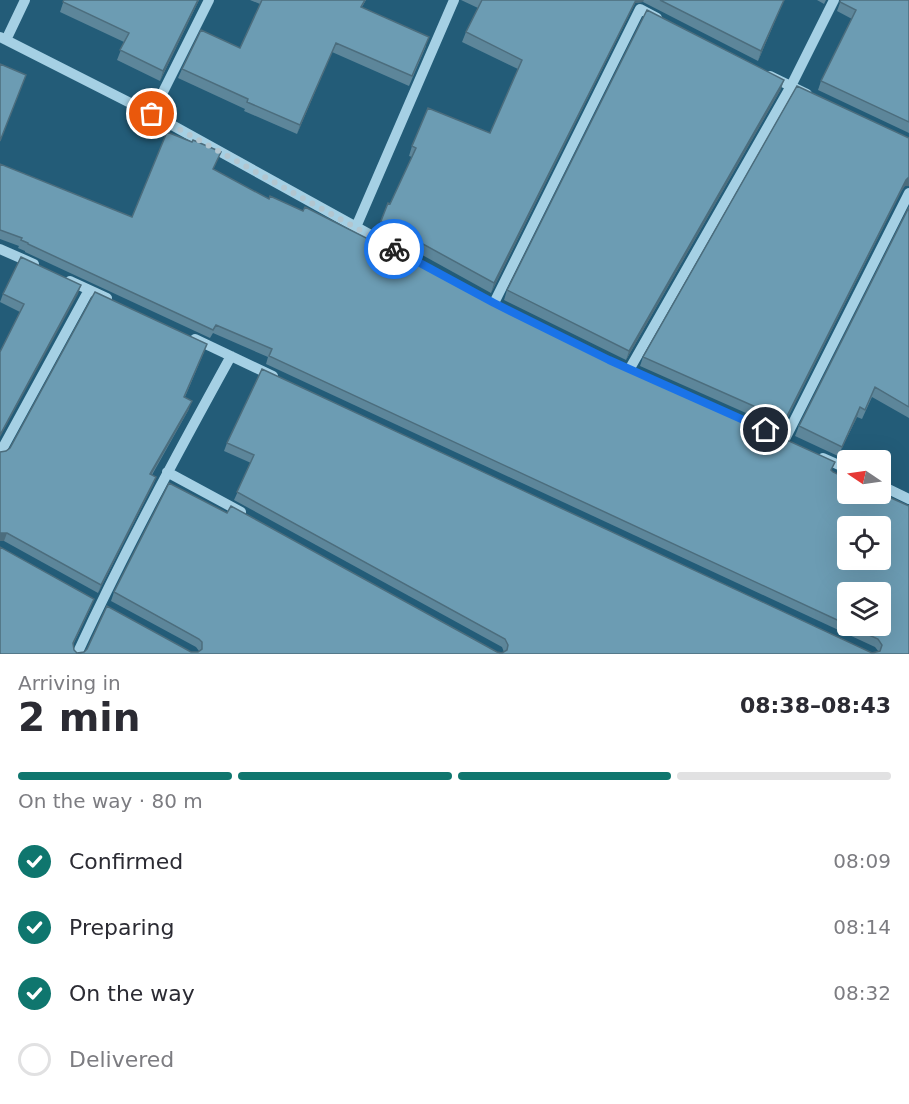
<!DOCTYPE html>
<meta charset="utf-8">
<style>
:root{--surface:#fff;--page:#f2f2f3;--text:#2b2b33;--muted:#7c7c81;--line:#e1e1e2;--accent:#0f766e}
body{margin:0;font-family:"DejaVu Sans",sans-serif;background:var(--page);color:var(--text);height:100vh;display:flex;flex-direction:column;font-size:22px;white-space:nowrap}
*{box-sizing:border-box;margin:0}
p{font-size:20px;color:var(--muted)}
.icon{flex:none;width:33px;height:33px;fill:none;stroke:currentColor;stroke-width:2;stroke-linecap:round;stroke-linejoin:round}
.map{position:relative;height:654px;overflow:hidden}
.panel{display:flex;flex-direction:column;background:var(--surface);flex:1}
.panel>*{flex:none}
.needle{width:39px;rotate:283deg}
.fabs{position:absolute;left:837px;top:450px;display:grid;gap:12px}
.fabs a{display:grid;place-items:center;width:54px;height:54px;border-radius:6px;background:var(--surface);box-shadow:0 6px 24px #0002;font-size:30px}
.pin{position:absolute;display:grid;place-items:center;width:51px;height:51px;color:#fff;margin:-26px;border:3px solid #fff;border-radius:50%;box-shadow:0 2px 6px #0007}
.courier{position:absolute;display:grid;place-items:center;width:60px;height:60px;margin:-30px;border:4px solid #1a73e8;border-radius:50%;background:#fff;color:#222;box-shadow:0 2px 8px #0007}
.headline em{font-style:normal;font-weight:800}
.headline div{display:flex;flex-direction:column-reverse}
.headline{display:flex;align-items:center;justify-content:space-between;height:102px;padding:0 18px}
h1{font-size:39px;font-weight:800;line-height:45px}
.bar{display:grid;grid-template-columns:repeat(4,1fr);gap:9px 6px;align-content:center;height:72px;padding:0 18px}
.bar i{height:8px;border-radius:4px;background:var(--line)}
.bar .on{background:var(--accent)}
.bar p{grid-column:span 4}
ol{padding:0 18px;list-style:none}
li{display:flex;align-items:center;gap:18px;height:66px}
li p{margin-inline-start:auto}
li .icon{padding:6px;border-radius:50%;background:var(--accent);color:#fff;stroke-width:4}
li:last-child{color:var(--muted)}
li i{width:33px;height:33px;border:3px solid var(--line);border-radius:50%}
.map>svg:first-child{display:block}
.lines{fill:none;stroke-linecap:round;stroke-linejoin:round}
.minor{stroke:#a5d0e4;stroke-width:10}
.wall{fill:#5d869a;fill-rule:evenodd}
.shaded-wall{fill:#4c6d7d}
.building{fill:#6c9cb3;stroke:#4c6d7d;stroke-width:1.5;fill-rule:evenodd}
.done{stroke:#b2c6d0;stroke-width:6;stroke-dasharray:0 10.8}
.route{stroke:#1a73e8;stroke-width:8}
</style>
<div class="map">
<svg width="909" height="654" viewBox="0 0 909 654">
<rect width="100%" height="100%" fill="#235c78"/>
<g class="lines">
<path class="minor" d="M0 37 152 114 387 244
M6 40 25 0
M770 76 807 94
M152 114 209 0
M356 227 454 0
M0 249 34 264
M70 281 107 298
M494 303 640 9 657 18
M195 339 273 376
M629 370 791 86 834 0
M785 439 909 193
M0 453 89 290
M823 458 848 469
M167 472 241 512
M880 485 909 499
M77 654C124 552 177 454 231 356"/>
</g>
<path class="wall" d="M64 0H199L160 81 117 60 124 42 60 12Z
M250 0H366L362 7 426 46 409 86 332 52 297 134 244 111 245 109 178 78 182 69 240 48 260 4Z
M461 0H784L758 61 643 2 635 3 491 293 377 230 381 221 390 204 412 157 409 156 412 146 490 133 518 69 462 42 466 32 478 8Z
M817 0H826L824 4Z
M841 0H909V133L818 90 821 81 852 19 837 11Z
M781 89 626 360 504 300 507 290Z
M0 164 132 217 214 170 269 199 493 301 832 471 909 654H0L91 607 73 645 74 650 77 653 198 652 199 651 196 647 111 601 114 592 502 653 504 652 502 647 234 500 251 463 224 451 227 443 872 653 879 652 875 647 266 364 268 357 213 333 210 338 25 252V251L18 248 19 246 0 239ZM848 592 880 626H848Z
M905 186 902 190 782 429 640 366 643 357Z
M909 207V418L872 397 862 419 857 417 838 456 795 436 799 426Z
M3 294H78L20 312 0 302Z
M204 352 185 397 189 409 152 475 156 477 153 485 98 593 4 541H0V452L6 451Z"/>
<path class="shaded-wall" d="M198 0H199L160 81 163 71Z
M636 0H644L643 2 635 3 491 293 494 283Z
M784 0 758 61 761 51Z
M336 43 332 52 297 134 300 125Z
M784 80 781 89 626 360 629 351Z
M909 177V186H905L902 190 782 429 785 420 906 180Z
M81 285 78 294 0 437V435Z
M192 401 189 409 147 482 150 474Z
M860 407 857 417 838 456 842 447Z
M156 477 153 485 98 593 101 585Z
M0 533H7L4 541H0Z
M94 599 91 607 70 651 73 643Z"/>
<path class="building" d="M64 0H198L163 71 120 50 129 33 63 2Z
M262 0H365L361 7 429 37 412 76 336 43 300 125 247 102 248 99 182 69 201 30 240 48Z
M482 0H636L494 283 381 221 388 203 390 204 416 148 412 146 428 108 490 133 522 60 466 32Z
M660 0H784L761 51Z
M841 0H909V122L821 81 856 10 840 2Z
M647 10 784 80 629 351 507 290Z
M0 64 26 75 0 141Z
M797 86 909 138V177L906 180 785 420 643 357Z
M167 132 192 142 193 140 221 152 213 169 269 199 270 196 303 211 305 207 372 241 374 236 493 301 629 368 835 462 831 470 833 472 848 479V494L880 493 909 506V654H0V547L94 599 73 643 74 650 77 653 84 652 87 649 107 606 191 652H198L202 649V642L199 639 114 592 169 483 227 513 231 506 497 652 502 653 507 650 508 645 505 639 237 492 254 455 227 443 262 369 872 653 880 651 882 645 878 639 849 626H880V592H848V625L269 356 272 349 216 325 213 330 28 244V243L21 240 22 238 0 230V164L132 217ZM848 526H880V560H848Z
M909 207V407L875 387 865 410 860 407 842 447 799 426Z
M21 257 81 285 0 435V352L24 304 3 294Z
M95 292 207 344 184 397 192 401 150 474 156 477 101 585 7 533H0V452L6 451 10 448Z"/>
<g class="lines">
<path class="done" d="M152 114 394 249"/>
<path class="route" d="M394 249 494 303 609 360 766 430"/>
</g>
</svg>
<div class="fabs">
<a><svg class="needle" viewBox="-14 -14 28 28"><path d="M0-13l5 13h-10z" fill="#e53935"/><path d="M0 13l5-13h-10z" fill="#7c7c81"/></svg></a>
<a><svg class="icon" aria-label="locate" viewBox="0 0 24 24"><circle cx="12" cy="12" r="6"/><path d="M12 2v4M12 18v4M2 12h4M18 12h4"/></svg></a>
<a><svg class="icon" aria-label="layers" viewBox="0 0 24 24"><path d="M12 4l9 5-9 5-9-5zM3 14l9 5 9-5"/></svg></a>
</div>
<div class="pin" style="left:152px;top:114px;background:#ea580c"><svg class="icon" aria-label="bag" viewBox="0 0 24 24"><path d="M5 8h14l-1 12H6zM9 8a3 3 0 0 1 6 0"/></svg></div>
<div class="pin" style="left:766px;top:430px;background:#1f2937"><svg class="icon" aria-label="home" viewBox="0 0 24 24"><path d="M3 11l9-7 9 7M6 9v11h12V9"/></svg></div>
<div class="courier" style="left:394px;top:249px"><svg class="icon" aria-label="bike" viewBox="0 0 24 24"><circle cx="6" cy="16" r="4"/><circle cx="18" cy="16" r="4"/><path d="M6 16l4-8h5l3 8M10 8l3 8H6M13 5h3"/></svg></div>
</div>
<section class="panel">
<div class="headline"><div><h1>2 min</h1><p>Arriving in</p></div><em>08:38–08:43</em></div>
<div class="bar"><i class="on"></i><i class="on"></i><i class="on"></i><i></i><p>On the way · 80 m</p></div>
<ol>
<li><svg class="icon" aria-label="check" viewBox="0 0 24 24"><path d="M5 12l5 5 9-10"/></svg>Confirmed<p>08:09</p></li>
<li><svg class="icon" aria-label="check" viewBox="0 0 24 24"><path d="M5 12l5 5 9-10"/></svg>Preparing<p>08:14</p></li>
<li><svg class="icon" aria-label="check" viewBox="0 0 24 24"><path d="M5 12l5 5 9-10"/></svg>On the way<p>08:32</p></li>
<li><i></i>Delivered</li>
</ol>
</section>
